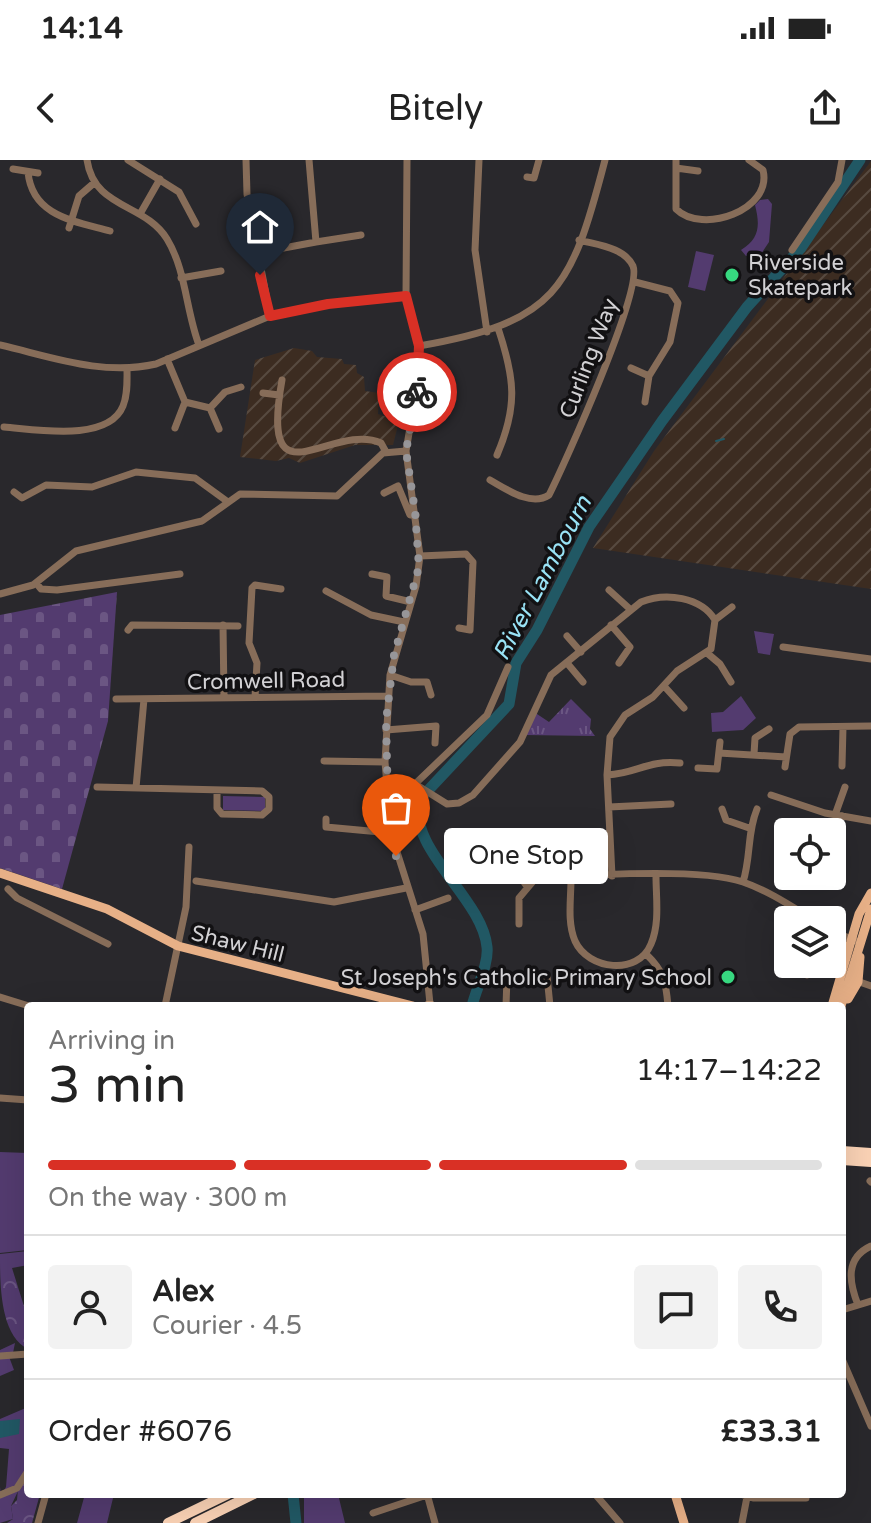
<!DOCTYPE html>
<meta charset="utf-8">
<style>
:root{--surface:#fff;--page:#f2f2f2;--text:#222;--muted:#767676;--line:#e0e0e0;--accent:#d93025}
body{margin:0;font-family:"Varela Round",sans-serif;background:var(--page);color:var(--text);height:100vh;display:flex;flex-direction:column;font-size:30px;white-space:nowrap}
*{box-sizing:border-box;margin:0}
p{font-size:26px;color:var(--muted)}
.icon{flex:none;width:44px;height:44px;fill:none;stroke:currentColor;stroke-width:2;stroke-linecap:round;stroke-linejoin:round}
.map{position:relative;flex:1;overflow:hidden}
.details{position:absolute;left:24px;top:842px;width:822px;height:496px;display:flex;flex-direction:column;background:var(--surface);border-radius:8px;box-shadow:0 8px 32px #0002}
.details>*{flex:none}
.fabs{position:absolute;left:774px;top:658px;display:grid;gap:16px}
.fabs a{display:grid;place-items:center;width:72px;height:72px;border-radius:8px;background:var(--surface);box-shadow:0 8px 32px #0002;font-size:40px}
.pin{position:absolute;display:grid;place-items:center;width:68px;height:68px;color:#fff;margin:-82px -34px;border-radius:50% 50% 50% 0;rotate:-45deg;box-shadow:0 0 8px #0007}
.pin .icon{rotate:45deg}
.courier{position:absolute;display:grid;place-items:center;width:80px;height:80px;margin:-40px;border:6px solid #d93025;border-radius:50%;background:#fff;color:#222;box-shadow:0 2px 10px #0007}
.bubble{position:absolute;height:56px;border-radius:8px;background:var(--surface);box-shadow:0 8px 32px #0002;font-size:26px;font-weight:600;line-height:56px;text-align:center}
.head em{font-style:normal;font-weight:600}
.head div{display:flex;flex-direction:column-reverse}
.head{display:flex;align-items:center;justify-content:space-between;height:136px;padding:0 24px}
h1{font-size:52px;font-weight:600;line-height:60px}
.bar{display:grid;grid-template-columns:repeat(4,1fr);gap:12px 8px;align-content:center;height:96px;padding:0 24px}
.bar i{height:10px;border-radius:6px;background:var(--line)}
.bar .on{background:var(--accent)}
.bar p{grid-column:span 4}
.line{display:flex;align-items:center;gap:20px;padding:0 24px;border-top:2px solid var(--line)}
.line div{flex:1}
.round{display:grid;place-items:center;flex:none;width:84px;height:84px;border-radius:8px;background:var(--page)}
.status{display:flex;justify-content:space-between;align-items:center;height:56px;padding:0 40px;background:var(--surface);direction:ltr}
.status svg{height:22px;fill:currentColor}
header{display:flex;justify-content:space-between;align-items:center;height:104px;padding:0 24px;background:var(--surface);font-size:36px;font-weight:600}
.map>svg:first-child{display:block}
.industrial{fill:url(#industrial-furrows)}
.grass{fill:url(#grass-tufts)}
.forest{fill:url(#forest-crowns)}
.cemetery{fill:url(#cemetery-stones)}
.park{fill:#533b6f}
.water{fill:#215864}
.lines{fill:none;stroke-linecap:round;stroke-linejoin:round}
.stream{stroke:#215864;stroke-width:2}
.river{stroke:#215864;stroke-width:11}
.minor{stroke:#876d59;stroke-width:7}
.major{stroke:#e7b087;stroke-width:9}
.highway{stroke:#fad2b5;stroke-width:10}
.done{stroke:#979699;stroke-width:8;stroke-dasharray:0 14.4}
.route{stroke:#d93025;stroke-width:10}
.poi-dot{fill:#37d880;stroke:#121113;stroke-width:3}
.labels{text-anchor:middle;stroke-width:7;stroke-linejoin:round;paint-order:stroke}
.poi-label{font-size:22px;fill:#d2d1d4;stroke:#121113;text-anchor:start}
.street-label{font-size:22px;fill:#d2d1d4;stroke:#121113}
.water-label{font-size:24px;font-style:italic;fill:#99e3f6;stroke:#121113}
</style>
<div class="status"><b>14:14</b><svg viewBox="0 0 49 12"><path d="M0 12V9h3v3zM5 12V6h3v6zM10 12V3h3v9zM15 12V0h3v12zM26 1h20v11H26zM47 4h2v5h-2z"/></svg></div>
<header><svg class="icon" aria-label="back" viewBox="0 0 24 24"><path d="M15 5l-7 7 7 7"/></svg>Bitely<svg class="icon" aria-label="share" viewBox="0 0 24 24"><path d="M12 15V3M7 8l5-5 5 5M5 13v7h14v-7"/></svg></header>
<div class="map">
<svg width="871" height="1363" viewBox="0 0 871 1363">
<defs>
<pattern id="industrial-furrows" width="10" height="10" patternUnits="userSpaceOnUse" patternTransform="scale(2)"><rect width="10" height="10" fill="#3c2c21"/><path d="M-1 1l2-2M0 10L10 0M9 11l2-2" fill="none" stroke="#574a40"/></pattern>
<pattern id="grass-tufts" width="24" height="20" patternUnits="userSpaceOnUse" patternTransform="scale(2)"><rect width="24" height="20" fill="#533b6f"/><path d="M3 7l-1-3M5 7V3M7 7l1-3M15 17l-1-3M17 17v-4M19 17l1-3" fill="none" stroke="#6b5683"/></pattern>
<pattern id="forest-crowns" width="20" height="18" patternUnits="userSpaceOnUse" patternTransform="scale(2)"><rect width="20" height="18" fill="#533b6f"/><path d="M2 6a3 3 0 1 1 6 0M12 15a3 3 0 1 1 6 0" fill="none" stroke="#6b5683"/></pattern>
<pattern id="cemetery-stones" width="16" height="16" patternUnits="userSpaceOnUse" patternTransform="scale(2)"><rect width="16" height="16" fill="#533b6f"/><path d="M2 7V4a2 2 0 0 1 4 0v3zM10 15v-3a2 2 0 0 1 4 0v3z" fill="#6b5683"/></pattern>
</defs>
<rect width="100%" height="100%" fill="#29282c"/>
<path class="industrial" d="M871 1V429L593 388 654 291Z
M294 188 312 191 317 197 342 199 344 204 356 205 357 213 364 217 365 231 379 233 378 254 399 261 393 285H355L300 303 289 298 276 301 240 297 255 200Z"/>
<path class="grass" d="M571 539 591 559 590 569 595 576 525 575 534 552 549 562Z"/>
<path class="forest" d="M28 1091V1105L12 1108 28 1159V1189C0 1175 0 1125 0 1094Z
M28 1314V1334H40L32 1363H7L13 1359 11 1346 17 1340 18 1329Z"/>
<path class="cemetery" d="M117 432 108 561 62 729 0 708V455Z"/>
<path class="park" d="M768 39 772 44 769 82 761 94 746 96 741 90C760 78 760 65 755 45L760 40Z
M696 91 714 95 705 131 688 127Z
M754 471 774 474 770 495 758 493Z
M741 536 756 558 743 570 712 572 711 553 723 552Z
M223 636 265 637V651L223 650Z
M0 992 28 993V1090L0 1093Z
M15 1183 13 1193 8 1194 14 1210 0 1216V1190Z
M28 1247V1310L11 1346 13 1359 0 1363V1327L1 1335 6 1327 9 1289 0 1288V1259Z
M85 1334H114L107 1363H77Z
M304 1334H338L345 1363H304Z"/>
<path class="water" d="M20 1259 19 1274 0 1278V1261Z"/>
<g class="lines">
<path class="stream" d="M716 281 724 279"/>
<path class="river" d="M472 846C476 829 489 804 487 787 482 737 406 689 420 639L509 544 516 503 537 470 589 367 662 261 747 147 801 88 860 0
M293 1334 296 1363"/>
<path class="minor" d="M87 0C94 49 145 43 167 79 186 110 186 151 199 185
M128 0 179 32 196 64
M246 0 247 34 270 156
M407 0 406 136 419 186V214L406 291 420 396 416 426 390 515 385 602 391 673 423 774 430 844
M479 0 475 90 487 172
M676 0V49C702 75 773 50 763 10L749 0
M676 8 698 11
M13 9 38 13
M28 12C32 56 74 61 110 71
M527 17 534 18 539 0
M140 54 160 19
M69 68 79 36 94 23
M316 82 361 75
M792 90 838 22 842 0
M257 93 316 82 309 0
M181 118 221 111
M635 122 670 131 678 143 670 182 649 216 645 242
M0 185C52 197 102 216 156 204L270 156 328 144 406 136
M419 186C556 162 571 131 605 0
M167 199 185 242 175 268
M631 208 649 216
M282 220C259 349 331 261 381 283L386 292
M263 233 279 235
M185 242 210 248 219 269
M210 248 225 232 241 227
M4 267C34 269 108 283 123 246 128 234 127 220 127 208
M497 295C518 246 515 219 498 168
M490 320C506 329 531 347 549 335 565 303 643 130 633 106 624 87 597 85 579 80
M14 332 22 338 46 325 92 327 136 312 195 318 228 342
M384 333 398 326 410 355H416
M420 396 466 394 473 402 470 470 459 468
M372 414 387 417 386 436 411 442
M36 423 41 429 57 430 180 414
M609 430 631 450
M326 431 371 455 404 462
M0 434 33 425 76 391 202 361 240 334 337 336 383 293 406 291
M715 460 732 447
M223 465 224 538
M611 465 630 487 619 503
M128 470 132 465 238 466
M567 476 581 492
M783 487 871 499
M707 493 720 504 731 522
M567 503 583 522
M390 515 411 522H427L431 535
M664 526 684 548
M255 537 257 503 249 483 252 428 255 425 281 429
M116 539 388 536
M386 570 436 566 435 583
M719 593 786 597
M754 594 755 578 769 569
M324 601 385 602
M842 606 843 567
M785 607 790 574 799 567 871 566
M698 608 717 609 720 582
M607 615C639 613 646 600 680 603
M388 623 415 624 447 644 459 643 473 635 520 582 551 515 641 442C666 432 701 437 715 460L711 489 677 511 653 537 625 555 610 577 607 615 612 716
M415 624 487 555 508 507
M97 627 262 631 269 637V649L262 655 222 654 217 648V631
M136 628 144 539
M771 635 825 653 871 661
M609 647 671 644
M722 649 726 660 749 668
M835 655 845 627
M326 659V667L391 673
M823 672 842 656
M517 694 519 715 526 725
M571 719C571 739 567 762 575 781 588 810 638 816 651 784 660 763 656 738 656 716
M196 721 334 742 406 728
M743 722C751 697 747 673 757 649
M8 729 17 738 108 784
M415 750 448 738
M519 764V738L535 719C586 715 697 707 743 722 769 731 791 746 814 760
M832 771 856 781
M646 794C664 811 666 822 668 846
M797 811 807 815 811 804
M547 816 550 846
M854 820 871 826
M0 837 29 846
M165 846 186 747 189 687
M506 846 507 817
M0 938 28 940
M870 1021 871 1022
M858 1145C849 1122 845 1098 871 1086
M842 1150 871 1141
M0 1196 28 1194
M842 1199 871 1266
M427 1334 435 1363
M595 1334 620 1363
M740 1334 753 1338H806
M0 1335 17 1328 28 1311
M373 1353 427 1335
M38 1363 46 1334
M742 1363 747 1337"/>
<path class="major" d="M0 713 107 749 178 786 413 846
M848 839 858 822 860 797
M427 846H432
M832 846 859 754 871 733
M841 846 871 749
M675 1334 684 1363"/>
<path class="highway" d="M842 991 871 993
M842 1000 871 1002
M168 1363 228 1334
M195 1363 254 1334"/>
</g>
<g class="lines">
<path class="done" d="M396 696 388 642 386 561 394 495 419 407 415 351 406 291 417 232"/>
<path class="route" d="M260 115 270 156 328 144 406 136 419 186 417 232"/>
</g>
<g class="poi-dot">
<circle cx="732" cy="115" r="8"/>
<circle cx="728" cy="817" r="8"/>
</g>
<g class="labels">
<g class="poi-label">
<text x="748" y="110">Riverside<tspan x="748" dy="25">Skatepark</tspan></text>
<text x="712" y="825" text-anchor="end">St Joseph's Catholic Primary School</text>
</g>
<g class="street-label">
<text transform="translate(588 198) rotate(-69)" y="8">Curling Way</text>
<text transform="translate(266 520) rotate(-1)" y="8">Cromwell Road</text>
<text transform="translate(238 783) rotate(14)" y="8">Shaw Hill</text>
</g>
<g class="water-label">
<text transform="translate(542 418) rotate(-62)" y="8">River Lambourn</text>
</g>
</g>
</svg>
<div class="fabs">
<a><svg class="icon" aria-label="locate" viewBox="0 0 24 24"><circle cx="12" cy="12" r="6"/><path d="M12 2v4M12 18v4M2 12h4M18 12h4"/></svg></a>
<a><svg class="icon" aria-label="layers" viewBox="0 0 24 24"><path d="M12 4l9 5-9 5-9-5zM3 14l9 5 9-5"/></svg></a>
</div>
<div class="pin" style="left:396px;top:696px;background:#ea580c"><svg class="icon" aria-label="bag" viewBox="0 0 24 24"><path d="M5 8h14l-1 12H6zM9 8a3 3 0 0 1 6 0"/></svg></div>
<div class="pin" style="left:260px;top:115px;background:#1f2937"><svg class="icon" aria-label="home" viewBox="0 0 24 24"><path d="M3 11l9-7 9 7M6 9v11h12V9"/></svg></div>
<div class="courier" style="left:417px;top:232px"><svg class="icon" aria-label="bike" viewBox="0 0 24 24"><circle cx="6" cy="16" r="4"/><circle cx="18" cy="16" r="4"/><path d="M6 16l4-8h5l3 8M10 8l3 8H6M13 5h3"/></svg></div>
<div class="bubble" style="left:444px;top:668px;width:164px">One Stop</div>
<section class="details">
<div class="head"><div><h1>3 min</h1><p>Arriving in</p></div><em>14:17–14:22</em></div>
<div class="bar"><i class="on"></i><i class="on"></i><i class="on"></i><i></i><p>On the way · 300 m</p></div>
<div class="line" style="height:144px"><a class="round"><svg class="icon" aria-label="person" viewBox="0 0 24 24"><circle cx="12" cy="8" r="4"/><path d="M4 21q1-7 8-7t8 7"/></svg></a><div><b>Alex</b><p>Courier · 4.5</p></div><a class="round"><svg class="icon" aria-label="chat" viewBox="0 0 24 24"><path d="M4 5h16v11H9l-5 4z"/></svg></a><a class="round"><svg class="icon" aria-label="phone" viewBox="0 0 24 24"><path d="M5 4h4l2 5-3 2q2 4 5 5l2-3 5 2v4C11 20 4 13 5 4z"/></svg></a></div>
<div class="line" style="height:104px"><div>Order #6076</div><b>£33.31</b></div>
</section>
</div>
